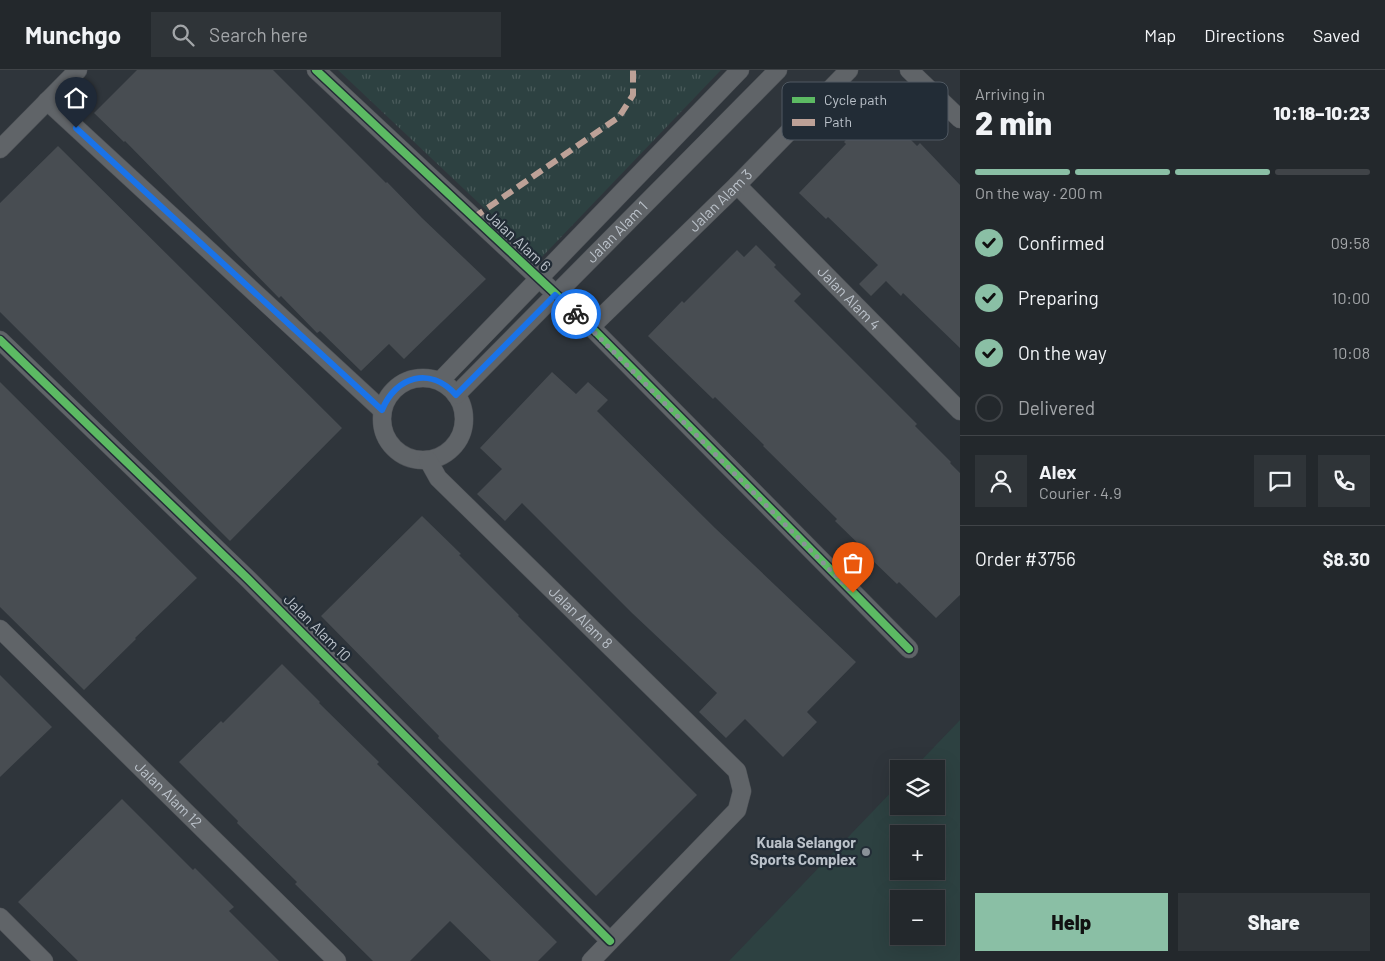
<!DOCTYPE html>
<meta charset="utf-8">
<style>
:root{--surface:#23282c;--page:#2f3438;--text:#f1f3f6;--muted:#a3a6a9;--line:#404448;--accent:#8abfa5}
body{margin:0;font-family:Barlow,sans-serif;background:var(--page);color:var(--text);height:100vh;display:flex;flex-direction:column;font-size:19px;white-space:nowrap}
*{box-sizing:border-box;margin:0}
p{font-size:16px;color:var(--muted)}
.icon{flex:none;width:28px;height:28px;fill:none;stroke:currentColor;stroke-width:2;stroke-linecap:round;stroke-linejoin:round}
.map{position:relative;flex:1;overflow:hidden}
.drawer{display:flex;flex-direction:column;background:var(--surface);width:425px}
.drawer>*{flex:none}
.tools{position:absolute;left:890px;top:690px;display:grid;gap:10px}
.tools a{display:grid;place-items:center;width:55px;height:55px;border-radius:0px;background:var(--surface);box-shadow:0 5px 20px #0002,0 0 0 1px var(--line);font-size:25px}
.pin{position:absolute;display:grid;place-items:center;width:42px;height:42px;color:#fff;margin:-51px -21px;border-radius:50% 50% 50% 0;rotate:-45deg;box-shadow:0 0 5px #0007}
.pin .icon{rotate:45deg}
.courier{position:absolute;display:grid;place-items:center;width:50px;height:50px;margin:-25px;border:4px solid #1a73e8;border-radius:50%;background:#fff;color:#222;box-shadow:0 1px 6px #0007}
.summary em{font-style:normal;font-weight:800}
.summary div{display:flex;flex-direction:column-reverse}
.summary{display:flex;align-items:center;justify-content:space-between;height:85px;padding:0 15px}
h1{font-size:32px;font-weight:800;line-height:38px}
.bar{display:grid;grid-template-columns:repeat(4,1fr);gap:8px 5px;align-content:center;height:60px;padding:0 15px}
.bar i{height:6px;border-radius:4px;background:var(--line)}
.bar .current{background:var(--accent)}
.bar p{grid-column:span 4}
.line{display:flex;align-items:center;gap:12px;padding:0 15px;border-top:1px solid var(--line)}
.line div{flex:1}
.round{display:grid;place-items:center;flex:none;width:52px;height:52px;border-radius:0px;background:var(--page)}
ol{padding:0 15px;list-style:none}
li{display:flex;align-items:center;gap:15px;height:55px}
li p{margin-inline-start:auto}
li .icon{padding:5px;border-radius:50%;background:var(--accent);color:#111;stroke-width:4}
li:last-child{color:var(--muted)}
li i{width:28px;height:28px;border:2px solid var(--line);border-radius:50%}
.cta{display:flex;gap:10px;margin-top:auto;padding:10px 15px}
.cta a{flex:1;height:58px;border-radius:0px;background:var(--accent);color:#111;font-size:20px;font-weight:800;line-height:58px;text-align:center}
.cta a+a{background:var(--page);color:var(--text)}
header{display:flex;align-items:center;gap:30px;box-sizing:border-box;height:70px;padding:0 25px;background:var(--surface);border-bottom:1px solid var(--line)}
header strong{font-size:24px}
nav{display:flex;gap:28px;margin-inline-start:auto;font-size:18px}
.search{width:350px;height:45px;background:var(--page);display:flex;align-items:center;gap:12px;box-sizing:border-box;padding:0 18px;border-radius:0px;color:var(--muted);font-size:19px}
main{display:flex;flex:1;min-height:0}
.map>svg:first-child{display:block}
.grass{fill:#2d4141;fill-rule:evenodd}
.park{fill:url(#park-tufts)}
.building{fill:#484d52}
.lines{fill:none;stroke-linecap:round;stroke-linejoin:round}
.street-casing{stroke:#4d5156;stroke-width:19}
.street{stroke:#606468;stroke-width:18}
.quiet{stroke:#bda197;stroke-width:6;stroke-dasharray:12 6;stroke-linecap:butt}
.cycleway-casing{stroke:#222c36;stroke-width:11}
.cycleway{stroke:#5cba63;stroke-width:8}
.done{stroke:#8a9198;stroke-width:5;stroke-dasharray:0 9}
.route{stroke:#1a73e8;stroke-width:6}
.poi-dot{fill:#8a9198;stroke:#222c36;stroke-width:2}
.labels{text-anchor:middle;stroke-width:4.5;stroke-linejoin:round;paint-order:stroke}
.street-label{font-size:15px;fill:#bbc2ca;stroke:#222c36}
.poi-label{font-size:15px;font-weight:bold;fill:#bbc2ca;stroke:#222c36;text-anchor:end}
.key{fill:#222c36;stroke:#505962;stroke-width:1}
.key-label{font-size:14px;fill:#bbc2ca}
</style>
<header>
<strong>Munchgo</strong>
<div class="search"><svg class="icon" aria-label="search" viewBox="0 0 24 24"><circle cx="10" cy="10" r="6"/><path d="M15 15l6 6"/></svg>Search here</div>
<nav><a>Map</a><a>Directions</a><a>Saved</a></nav>
</header>
<main>
<div class="map">
<svg width="960" height="891" viewBox="0 0 960 891">
<defs>
<pattern id="park-tufts" width="24" height="20" patternUnits="userSpaceOnUse" patternTransform="scale(1.25)"><rect width="24" height="20" fill="#2d4141"/><path d="M3 7l-1-3M5 7V3M7 7l1-3M15 17l-1-3M17 17v-4M19 17l1-3" fill="none" stroke="#4a5b5b"/></pattern>
</defs>
<rect width="100%" height="100%" fill="#2f353b"/>
<path class="grass" d="M960 650V891H729L899 714V736H936V699H913ZM899 764H936V801H899ZM899 829H936V866H899Z"/>
<path class="park" d="M338 0H721L539 190Z"/>
<path class="building" d="M137 0H273L386 113 387 112 422 148 486 209 404 289 389 274 361 301 320 261 317 263 281 226 279 228 125 71 124 72 94 43Z
M878 37 917 76 920 73 960 115V278L903 223 901 226 886 211 871 226 859 214 878 195 828 147 826 149 799 123 846 74 844 72Z
M58 76 342 358 230 471 0 242V133Z
M756 175 776 195 774 197 801 224 794 231 917 354 915 356 951 392 950 393 960 403V525L936 548 899 512 897 514 870 488 871 486 835 451 837 449 763 376 764 375 715 327 713 329 648 266 682 231 684 233 737 180 744 187Z
M552 302 576 324 588 312 608 330 597 341 715 458 856 592 807 642 817 652 783 687 745 649 726 668 699 642 717 623 632 543 522 433 505 451 477 424 502 399 480 378Z
M0 312 197 508 135 568 136 569 84 620 0 537Z
M422 446 461 484 459 485 519 545 518 546 697 725 596 826 438 668 439 666 321 546Z
M282 594 320 632 319 633 379 692 377 694 557 872 538 891H491L450 851 410 891H373L295 814 297 812 237 753 238 751 179 692 221 651 223 653Z
M0 605 52 657 0 707Z
M122 729 193 800 195 798 234 837 229 841 279 891H78L18 832Z"/>
<g class="lines">
<g class="street-casing">
<g id="street">
<path d="M316 0 591 257 909 579"/>
<path d="M909 0 960 49"/>
<path d="M47 31 382 340"/>
<path d="M0 79 78 0"/>
<path id="s1" d="M737 115 960 341"/>
<path id="s2" d="M591 257 737 115 849 0"/>
<path d="M0 270 247 508 610 871"/>
<circle cx="423" cy="349" r="41"/>
<path d="M440 311 740 0"/>
<path id="s3" d="M456 325 778 0"/>
<path id="s4" d="M428 390 438 408 737 701 742 721 737 740 591 891"/>
<path id="s5" d="M0 559 337 891"/>
<path d="M0 847 44 891"/>
</g>
</g>
<use href="#street" class="street"/>
<path class="quiet" d="M473 148 619 47 633 25V0"/>
<g class="cycleway-casing">
<path id="cycleway" d="M316 0 591 257 909 579
M0 270 247 508 610 871"/>
</g>
<use href="#cycleway" class="cycleway"/>
</g>
<g class="lines">
<path class="done" d="M576 244 853 523"/>
<path class="route" d="M76 58 382 340C396 306 430 296 456 325L555 225 576 244"/>
</g>
<circle class="poi-dot" cx="866" cy="782" r="5"/>
<g class="labels">
<g class="street-label">
<text dy="5" stroke="none"><textPath href="#s2" startOffset="181">Jalan Alam 3</textPath></text>
<text dy="5" stroke="none"><textPath href="#s3" startOffset="229">Jalan Alam 1</textPath></text>
<text transform="translate(518 171) rotate(43)" y="5">Jalan Alam 6</text>
<text dy="5" stroke="none"><textPath href="#s1" startOffset="159">Jalan Alam 4</textPath></text>
<text dy="5" stroke="none"><textPath href="#s4" startOffset="220">Jalan Alam 8</textPath></text>
<text transform="translate(317 558) rotate(45)" y="5">Jalan Alam 10</text>
<text dy="5" stroke="none"><textPath href="#s5" startOffset="236">Jalan Alam 12</textPath></text>
</g>
<g class="poi-label">
<text x="856" y="778">Kuala Selangor<tspan x="856" dy="17">Sports Complex</tspan></text>
</g>
</g>
<rect x="782" y="12" width="166" height="58" rx="8" class="key"/>
<rect x="792" y="27" width="23" height="6" fill="#5cba63"/>
<rect x="792" y="49" width="23" height="7" fill="#bda197"/>
<g class="key-label">
<text x="824" y="35">Cycle path</text>
<text x="824" y="57">Path</text>
</g>
</svg>
<div class="tools">
<a><svg class="icon" aria-label="layers" viewBox="0 0 24 24"><path d="M12 4l9 5-9 5-9-5zM3 14l9 5 9-5"/></svg></a>
<a>+</a>
<a>−</a>
</div>
<div class="pin" style="left:853px;top:523px;background:#ea580c"><svg class="icon" aria-label="bag" viewBox="0 0 24 24"><path d="M5 8h14l-1 12H6zM9 8a3 3 0 0 1 6 0"/></svg></div>
<div class="pin" style="left:76px;top:58px;background:#1f2937"><svg class="icon" aria-label="home" viewBox="0 0 24 24"><path d="M3 11l9-7 9 7M6 9v11h12V9"/></svg></div>
<div class="courier" style="left:576px;top:244px"><svg class="icon" aria-label="bike" viewBox="0 0 24 24"><circle cx="6" cy="16" r="4"/><circle cx="18" cy="16" r="4"/><path d="M6 16l4-8h5l3 8M10 8l3 8H6M13 5h3"/></svg></div>
</div>
<section class="drawer">
<div class="summary"><div><h1>2 min</h1><p>Arriving in</p></div><em>10:18–10:23</em></div>
<div class="bar"><i class="current"></i><i class="current"></i><i class="current"></i><i></i><p>On the way · 200 m</p></div>
<ol>
<li><svg class="icon" aria-label="check" viewBox="0 0 24 24"><path d="M5 12l5 5 9-10"/></svg>Confirmed<p>09:58</p></li>
<li><svg class="icon" aria-label="check" viewBox="0 0 24 24"><path d="M5 12l5 5 9-10"/></svg>Preparing<p>10:00</p></li>
<li><svg class="icon" aria-label="check" viewBox="0 0 24 24"><path d="M5 12l5 5 9-10"/></svg>On the way<p>10:08</p></li>
<li><i></i>Delivered</li>
</ol>
<div class="line" style="height:90px"><a class="round"><svg class="icon" aria-label="person" viewBox="0 0 24 24"><circle cx="12" cy="8" r="4"/><path d="M4 21q1-7 8-7t8 7"/></svg></a><div><b>Alex</b><p>Courier · 4.9</p></div><a class="round"><svg class="icon" aria-label="chat" viewBox="0 0 24 24"><path d="M4 5h16v11H9l-5 4z"/></svg></a><a class="round"><svg class="icon" aria-label="phone" viewBox="0 0 24 24"><path d="M5 4h4l2 5-3 2q2 4 5 5l2-3 5 2v4C11 20 4 13 5 4z"/></svg></a></div>
<div class="line" style="height:65px"><div>Order #3756</div><b>$8.30</b></div>
<div class="cta"><a>Help</a><a>Share</a></div>
</section>
</main>
